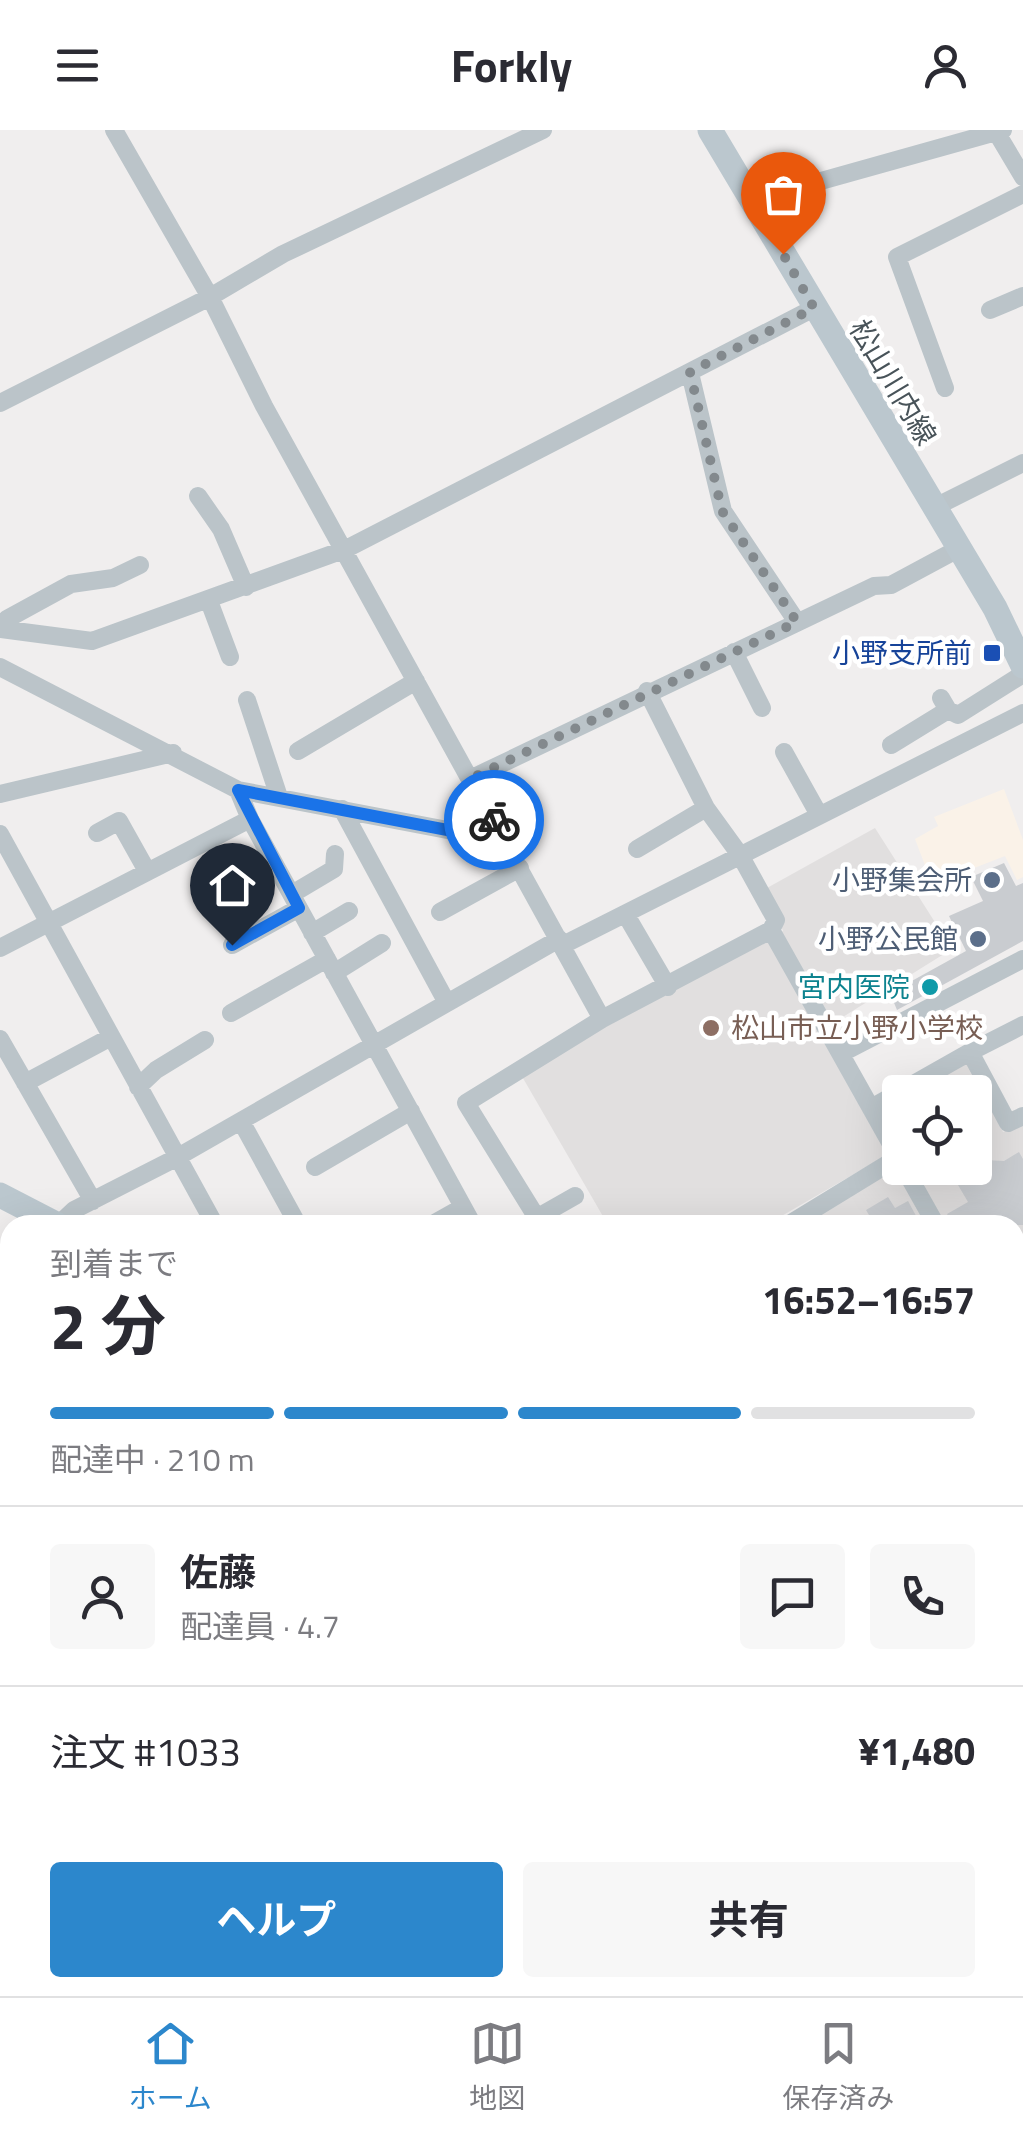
<!DOCTYPE html>
<html lang="ja">
<meta charset="utf-8">
<style>
:root{--surface:#fff;--page:#f7f7f7;--text:#2b2b33;--muted:#7c7c81;--line:#e1e1e2;--accent:#2c87cc}
body{margin:0;font-family:"Titillium Web","Noto Sans JP",sans-serif;background:var(--page);color:var(--text);height:100vh;display:flex;flex-direction:column;font-size:38px;white-space:nowrap}
*{box-sizing:border-box;margin:0}
p{font-size:32px;color:var(--muted)}
.icon{flex:none;width:55px;height:55px;fill:none;stroke:currentColor;stroke-width:2;stroke-linecap:round;stroke-linejoin:round}
.map{position:relative;flex:1;overflow:hidden}
.side{position:absolute;left:0px;top:1085px;width:1025px;height:782px;display:flex;flex-direction:column;background:var(--surface);border-radius:30px 30px 0 0;box-shadow:0 10px 40px #0002}
.side>*{flex:none}
.controls{position:absolute;left:882px;top:945px;display:grid;gap:20px}
.controls a{display:grid;place-items:center;width:110px;height:110px;border-radius:10px;background:var(--surface);box-shadow:0 10px 40px #0002;font-size:50px}
.pin{position:absolute;display:grid;place-items:center;width:85px;height:85px;color:#fff;margin:-102px -42px;border-radius:50% 50% 50% 0;rotate:-45deg;box-shadow:0 0 10px #0007}
.pin .icon{rotate:45deg}
.courier{position:absolute;display:grid;place-items:center;width:100px;height:100px;margin:-50px;border:8px solid #1a73e8;border-radius:50%;background:#fff;color:#222;box-shadow:0 2px 12px #0007}
.summary em{font-style:normal;font-weight:700}
.summary div{display:flex;flex-direction:column-reverse}
.summary{display:flex;align-items:center;justify-content:space-between;height:170px;padding:0 50px}
h1{font-size:65px;font-weight:700;line-height:75px}
.bar{display:grid;grid-template-columns:repeat(4,1fr);gap:15px 10px;align-content:center;height:120px;padding:0 50px}
.bar i{height:12px;border-radius:8px;background:var(--line)}
.bar .current{background:var(--accent)}
.bar p{grid-column:span 4}
.line{display:flex;align-items:center;gap:25px;padding:0 50px;border-top:2px solid var(--line)}
.line div{flex:1}
.round{display:grid;place-items:center;flex:none;width:105px;height:105px;border-radius:10px;background:var(--page)}
.primary-button{display:flex;gap:20px;margin-top:auto;padding:20px 50px}
.primary-button a{flex:1;height:115px;border-radius:10px;background:var(--accent);color:#fff;font-size:40px;font-weight:700;line-height:115px;text-align:center}
.primary-button a+a{background:var(--page);color:var(--text)}
header{display:flex;justify-content:space-between;align-items:center;height:130px;padding:0 50px;background:var(--surface);font-size:45px;font-weight:700}
.dock{display:flex;justify-content:space-around;align-items:center;height:140px;border-top:2px solid var(--line);background:var(--surface);font-size:28px;color:var(--muted)}
.dock a{display:grid;justify-items:center;gap:5px}
.dock .current{color:var(--accent)}
.map>svg:first-child{display:block}
.commercial{fill:#faf2e8}
.education{fill:#e1dfdf}
.lines{fill:none;stroke-linecap:round;stroke-linejoin:round}
.river{stroke:#92dce2;stroke-width:28}
.building{fill:#c9ccd0}
.minor{stroke:#bbc4c9;stroke-width:18}
.secondary{stroke:#bbc7ce;stroke-width:25}
.done{stroke:#83898d;stroke-width:10;stroke-dasharray:0 18}
.route{stroke:#1a73e8;stroke-width:12}
.transit-dot{fill:#1a4fb4;stroke:#fff;stroke-width:4}
.service-dot{fill:#5c6f8a;stroke:#fff;stroke-width:4}
.culture-dot{fill:#0f9aa8;stroke:#fff;stroke-width:4}
.education-dot{fill:#8d6e63;stroke:#fff;stroke-width:4}
.labels{text-anchor:middle;stroke-width:9;stroke-linejoin:round;paint-order:stroke}
.street-label{font-size:28px;fill:#485359;stroke:#fff}
.transit-label{font-size:28px;fill:#164399;stroke:#fff;text-anchor:end}
.service-label{font-size:28px;fill:#4e5e75;stroke:#fff;text-anchor:end}
.culture-label{font-size:28px;fill:#0d838f;stroke:#fff;text-anchor:end}
.education-label{font-size:28px;fill:#785e54;stroke:#fff;text-anchor:start}
</style>
<header><svg class="icon" aria-label="menu" viewBox="0 0 24 24"><path d="M4 6h16M4 12h16M4 18h16"/></svg>Forkly<svg class="icon" aria-label="person" viewBox="0 0 24 24"><circle cx="12" cy="8" r="4"/><path d="M4 21q1-7 8-7t8 7"/></svg></header>
<div class="map">
<svg width="1023" height="1866" viewBox="0 0 1023 1866">
<rect width="100%" height="100%" fill="#f0eeee"/>
<path class="commercial" d="M1004 659 1023 710V747L1017 750 1005 726 964 742 969 755 937 767 915 709 938 696 934 687Z"/>
<path class="education" d="M875 698 952 819 822 900 887 1025 766 1095H608L520 943 783 801 767 758Z
M969 932 1003 1002 1023 994V1140L1015 1144V1095H800L900 1033V1038H975V962H913Z"/>
<g class="lines">
<path class="river" d="M0 1171 10 1174
M1015 1514 1023 1520"/>
</g>
<path class="building" d="M1004 733 1016 756 1023 753V811L897 880 890 863 966 821 949 786 983 771 971 747Z
M1019 1022 1023 1029V1095H954L947 1084 968 1072 958 1055 976 1044 985 1030 1004 1031Z
M888 1067 895 1078 908 1071 921 1095H875L866 1080Z"/>
<g class="lines">
<path class="minor" d="M114 0 210 167 264 276 602 889 771 800 900 1030
M995 0 1023 47
M753 70 1003 0
M990 180 1023 166
M690 243 723 381 797 492
M945 258 897 127 1023 64
M0 273 210 167 283 124 543 0
M198 366 221 399 246 457
M933 378 1023 333
M209 471 230 527
M0 499 92 511 346 419 814 178
M0 499 7 489 71 454 113 448 140 435
M734 522 762 578
M0 537 238 660 505 711
M647 561 706 678 740 725 776 790 771 800
M941 568 948 580 958 585 1023 544
M247 570 279 667
M891 615 948 580
M298 621 416 551
M784 622 818 683
M472 648 874 456 891 455 958 419
M238 660 250 689 473 1095
M0 664 173 623
M342 679 447 873
M97 703 119 691 147 741
M0 704 215 1095
M637 719 706 678
M292 764 334 739 335 724
M440 782 520 738
M626 785 668 857
M312 803 349 781
M232 815 299 778
M563 815 1023 583
M0 818 250 689
M334 843 382 813
M231 883 327 829
M0 909 93 1071
M970 922 1023 895
M842 923 1023 829
M25 953 111 907
M138 957 156 940 205 910
M871 978 970 922 1008 993 1023 986
M241 991 298 1095
M315 1037 411 981
M904 1038 936 1095
M537 1088 466 973 602 889
M58 1095 74 1080 176 1028 559 809
M431 1095 463 1077
M524 1095 575 1066
M788 1095 899 1027
M1015 1152 1023 1147
M1015 1237 1023 1251
M1015 1650 1023 1663
M0 1658 10 1651
M1015 1691 1023 1684
M0 1697 10 1705
M1015 1828 1023 1820
M217 1858 228 1866
M620 1858 626 1866
M59 1866 64 1858
M517 1866 527 1858
M702 1866 709 1858
M989 1866 999 1858"/>
<path class="secondary" d="M710 0 995 478 1023 536
M0 1065 58 1095
M1015 1429 1023 1435"/>
</g>
<g class="lines">
<path class="done" d="M494 690 472 648 797 492 722 381 690 242 814 178 783 124"/>
<path class="route" d="M232 815 299 778 238 660 505 711 494 690"/>
</g>
<rect class="transit-dot" x="982" y="513" width="20" height="20" rx="5"/>
<g class="service-dot">
<circle cx="992" cy="750" r="10"/>
<circle cx="978" cy="809" r="10"/>
</g>
<circle class="culture-dot" cx="930" cy="857" r="10"/>
<circle class="education-dot" cx="711" cy="898" r="10"/>
<g class="labels">
<g class="street-label">
<text transform="translate(893 252) rotate(59)" y="10">松山川内線</text>
</g>
<g class="transit-label">
<text x="972" y="533">小野支所前</text>
</g>
<g class="service-label">
<text x="972" y="760">小野集会所</text>
<text x="958" y="819">小野公民館</text>
</g>
<g class="culture-label">
<text x="910" y="867">宮内医院</text>
</g>
<g class="education-label">
<text x="731" y="908">松山市立小野小学校</text>
</g>
</g>
</svg>
<div class="controls">
<a><svg class="icon" aria-label="locate" viewBox="0 0 24 24"><circle cx="12" cy="12" r="6"/><path d="M12 2v4M12 18v4M2 12h4M18 12h4"/></svg></a>
</div>
<div class="pin" style="left:783px;top:124px;background:#ea580c"><svg class="icon" aria-label="bag" viewBox="0 0 24 24"><path d="M5 8h14l-1 12H6zM9 8a3 3 0 0 1 6 0"/></svg></div>
<div class="pin" style="left:232px;top:815px;background:#1f2937"><svg class="icon" aria-label="home" viewBox="0 0 24 24"><path d="M3 11l9-7 9 7M6 9v11h12V9"/></svg></div>
<div class="courier" style="left:494px;top:690px"><svg class="icon" aria-label="bike" viewBox="0 0 24 24"><circle cx="6" cy="16" r="4"/><circle cx="18" cy="16" r="4"/><path d="M6 16l4-8h5l3 8M10 8l3 8H6M13 5h3"/></svg></div>
<section class="side">
<div class="summary"><div><h1>2 分</h1><p>到着まで</p></div><em>16:52–16:57</em></div>
<div class="bar"><i class="current"></i><i class="current"></i><i class="current"></i><i></i><p>配達中 · 210 m</p></div>
<div class="line" style="height:180px"><a class="round"><svg class="icon" aria-label="person" viewBox="0 0 24 24"><circle cx="12" cy="8" r="4"/><path d="M4 21q1-7 8-7t8 7"/></svg></a><div><b>佐藤</b><p>配達員 · 4.7</p></div><a class="round"><svg class="icon" aria-label="chat" viewBox="0 0 24 24"><path d="M4 5h16v11H9l-5 4z"/></svg></a><a class="round"><svg class="icon" aria-label="phone" viewBox="0 0 24 24"><path d="M5 4h4l2 5-3 2q2 4 5 5l2-3 5 2v4C11 20 4 13 5 4z"/></svg></a></div>
<div class="line" style="height:130px"><div>注文 #1033</div><b>¥1,480</b></div>
<div class="primary-button"><a>ヘルプ</a><a>共有</a></div>
</section>
</div>
<nav class="dock">
<a class="current"><svg class="icon" aria-label="home" viewBox="0 0 24 24"><path d="M3 11l9-7 9 7M6 9v11h12V9"/></svg>ホーム</a>
<a><svg class="icon" aria-label="map" viewBox="0 0 24 24"><path d="M3 6l6-2 6 2 6-2v14l-6 2-6-2-6 2zM9 4v14M15 6v14"/></svg>地図</a>
<a><svg class="icon" aria-label="saved" viewBox="0 0 24 24"><path d="M7 4h10v16l-5-4-5 4z"/></svg>保存済み</a>
</nav>
